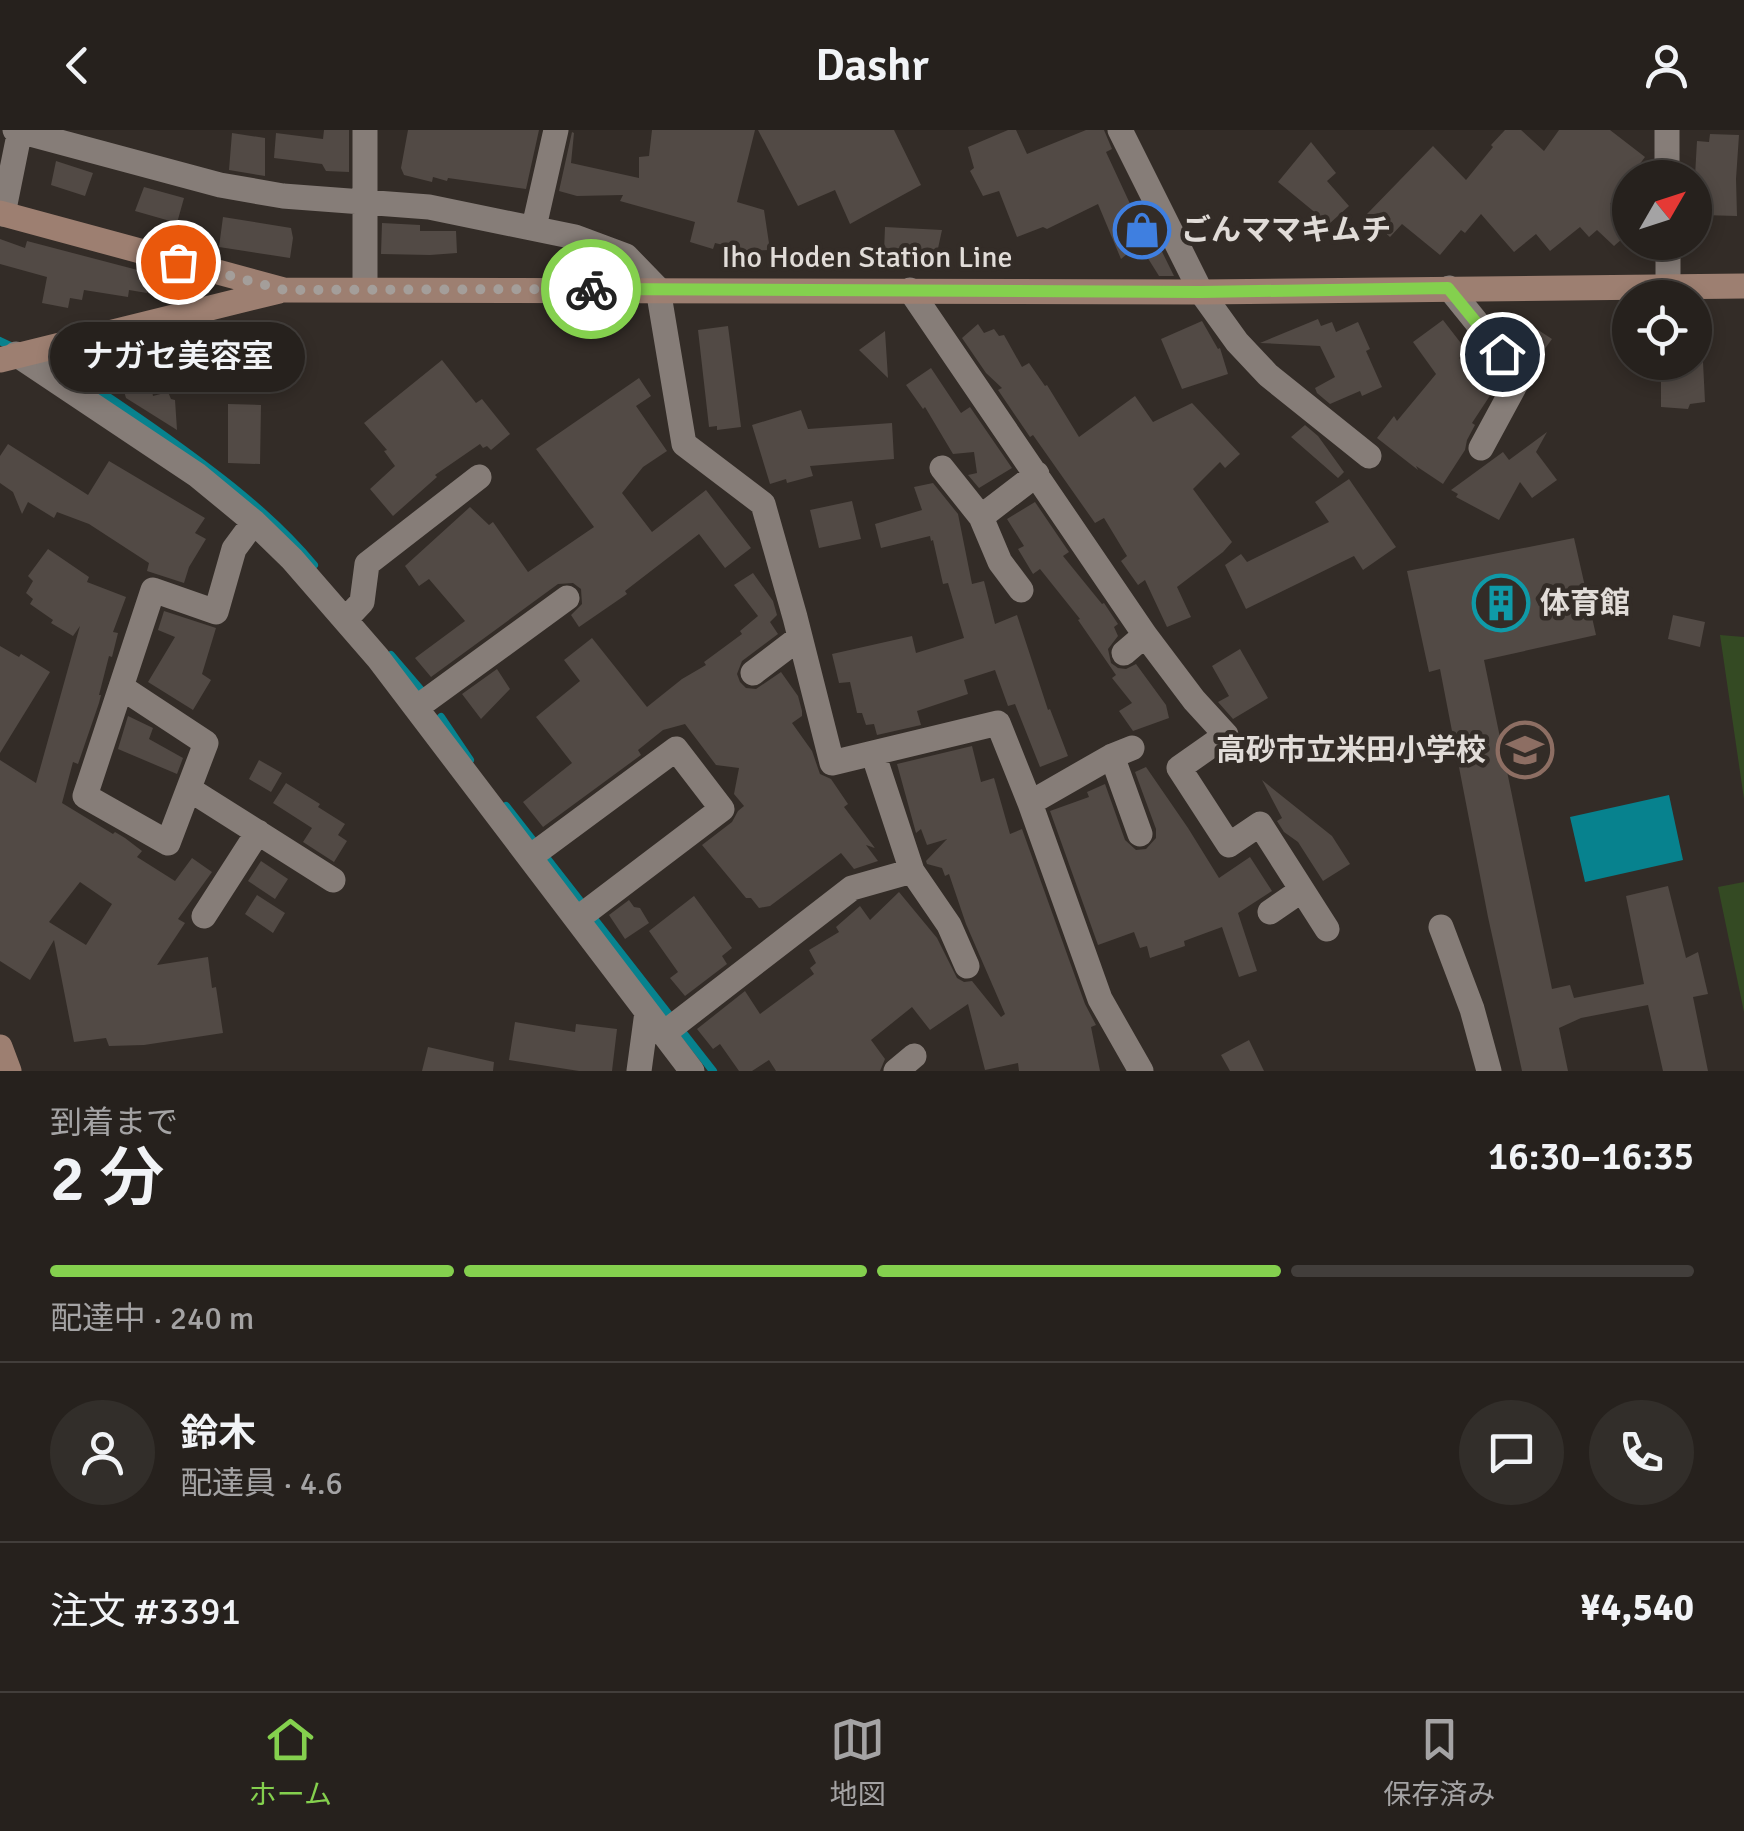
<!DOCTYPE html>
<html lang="ja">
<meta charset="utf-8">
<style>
:root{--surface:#26211d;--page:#322e2a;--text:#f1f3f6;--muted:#a4a3a4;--line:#423e3b;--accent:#84d04e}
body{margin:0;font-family:Signika,"Noto Sans JP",sans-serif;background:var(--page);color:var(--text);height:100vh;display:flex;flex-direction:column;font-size:38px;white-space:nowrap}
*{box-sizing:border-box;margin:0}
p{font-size:32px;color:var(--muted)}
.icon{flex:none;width:55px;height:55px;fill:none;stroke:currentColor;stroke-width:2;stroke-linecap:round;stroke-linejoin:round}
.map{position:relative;height:941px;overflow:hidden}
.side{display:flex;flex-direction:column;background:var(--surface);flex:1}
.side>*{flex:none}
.needle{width:65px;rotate:51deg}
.tools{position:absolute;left:1612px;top:30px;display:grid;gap:20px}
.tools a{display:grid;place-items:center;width:100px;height:100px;border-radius:50%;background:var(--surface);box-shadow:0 5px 15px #0003,0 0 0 2px var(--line);font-size:50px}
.pin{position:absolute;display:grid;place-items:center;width:85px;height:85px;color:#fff;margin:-42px;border:5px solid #fff;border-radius:50%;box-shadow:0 2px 10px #0007}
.courier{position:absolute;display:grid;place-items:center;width:100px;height:100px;margin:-50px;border:8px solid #84d04e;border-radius:50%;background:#fff;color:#222;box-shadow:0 2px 12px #0007}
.bubble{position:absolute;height:70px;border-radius:35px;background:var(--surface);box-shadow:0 5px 15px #0003,0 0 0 2px var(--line);font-size:32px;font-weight:600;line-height:70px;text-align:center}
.head em{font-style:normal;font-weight:600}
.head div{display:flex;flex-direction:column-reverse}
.head{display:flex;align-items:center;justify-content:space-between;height:170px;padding:0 50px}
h1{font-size:65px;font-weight:600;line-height:75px}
.bar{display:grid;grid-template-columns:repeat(4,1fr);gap:15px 10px;align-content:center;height:120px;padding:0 50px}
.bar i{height:12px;border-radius:8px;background:var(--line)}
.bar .current{background:var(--accent)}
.bar p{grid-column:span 4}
.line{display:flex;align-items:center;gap:25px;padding:0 50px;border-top:2px solid var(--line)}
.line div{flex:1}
.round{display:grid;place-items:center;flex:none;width:105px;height:105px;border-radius:52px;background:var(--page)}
header{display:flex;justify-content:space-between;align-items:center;height:130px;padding:0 50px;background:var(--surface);font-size:45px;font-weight:600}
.tab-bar{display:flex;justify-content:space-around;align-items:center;height:140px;border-top:2px solid var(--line);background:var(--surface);font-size:28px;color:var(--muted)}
.tab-bar a{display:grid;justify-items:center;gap:5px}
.tab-bar .current{color:var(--accent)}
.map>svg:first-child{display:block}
.green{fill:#344a23}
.water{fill:#07828e}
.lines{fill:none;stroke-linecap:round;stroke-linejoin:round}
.stream{stroke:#07828e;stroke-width:8}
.building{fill:#524a45;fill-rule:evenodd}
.street{stroke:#867d78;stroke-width:25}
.secondary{stroke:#9d7f71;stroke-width:25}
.done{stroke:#a49e9a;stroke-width:10;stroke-dasharray:0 18}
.route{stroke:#84d04e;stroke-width:12}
.labels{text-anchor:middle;stroke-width:9;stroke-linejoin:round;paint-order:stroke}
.poi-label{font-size:30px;font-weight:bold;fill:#e1dcd8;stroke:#332c27;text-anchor:start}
.street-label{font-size:30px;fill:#e1dcd8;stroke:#332c27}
</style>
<header><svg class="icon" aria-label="back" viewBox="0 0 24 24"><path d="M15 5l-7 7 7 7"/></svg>Dashr<svg class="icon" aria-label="person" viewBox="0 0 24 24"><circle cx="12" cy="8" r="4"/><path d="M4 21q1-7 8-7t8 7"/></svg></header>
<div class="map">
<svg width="1744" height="941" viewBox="0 0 1744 941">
<rect width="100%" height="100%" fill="#332c27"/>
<path class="green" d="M1720 505 1744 507V669Z
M1744 752V882L1718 757Z"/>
<path class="water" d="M1669 665 1683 730 1585 752 1570 687Z"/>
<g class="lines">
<path class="stream" d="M0 211 17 219
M57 237C92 254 123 277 155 299 211 339 269 381 314 435
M391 525 421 560
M441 587 470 630
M506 676 713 941"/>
</g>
<path class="building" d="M324 0H349V42L326 41 322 34 274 28 276 3 323 9Z
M408 0H539L526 59 448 48 447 51 433 47 432 52 404 45 401 38Z
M652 0H755L737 72 764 80 770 120 748 121 715 113 713 119 690 112 695 92 620 71 623 65 577 66 559 61 572 2 574 3 571 33 639 48V27L649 26Z
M758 0H894L921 55 850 94 835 60 798 76Z
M1008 0H1016L1027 24 1086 0H1104L1112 19 1106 22 1132 78 1139 75 1174 146H1159L1139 114 1121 129 1098 74 1047 99 1043 97 1017 107 999 61 983 66 970 41 974 38 968 17Z
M1505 0H1521L1544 21 1559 0H1610L1645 27 1610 74 1630 82V102L1614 116 1597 100 1589 107 1580 97 1550 121 1536 104 1514 122 1481 84 1465 103 1461 100 1440 125 1402 94 1390 107 1366 85 1433 16 1466 50 1493 17 1491 15Z
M232 3 265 8V46L229 40Z
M1710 4 1739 5 1736 49 1737 86 1702 85 1700 47 1695 46 1697 11 1709 12Z
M1311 12 1336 43 1327 51 1349 76 1329 94 1278 52Z
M56 31 93 43 85 66 51 55Z
M144 57 184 68 177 93 135 81Z
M223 87 291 98 293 108 290 128 219 117Z
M382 93 420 95V101H456L457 123 430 125 381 124Z
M885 97 942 100 937 123 884 122Z
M0 109 25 118 27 111 149 143 147 163 129 160 128 167 84 160 82 170 70 168 68 178 42 173 47 147 0 134Z
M1318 189 1321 196 1332 192 1336 202 1358 192 1370 219 1366 221 1382 257 1362 266 1360 261 1330 274 1317 263 1315 258 1335 247 1320 216 1260 213Z
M1443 190 1467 221 1459 228 1495 258 1472 293 1475 295 1467 310 1465 320 1443 354 1416 336 1418 340 1377 308 1394 286 1397 291 1436 244 1413 212Z
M1202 191 1218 219 1220 218 1228 244 1182 259 1161 209Z
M1526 192 1552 209 1536 231 1520 220 1513 211Z
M978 194 984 203 994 199 999 206 1004 205 1022 237 1029 233 1045 256 1047 255 1079 307 1135 266 1153 292 1192 273 1240 324 1225 338 1220 332 1193 359 1232 412 1223 422 1177 457 1191 487 1167 497 1145 450 1138 455 1121 431 1127 426 1104 388 1095 393 1033 305 1030 307 998 260 1002 258 986 243 962 208Z
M728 196 741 297 717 300V296L709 297 698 200Z
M885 201 888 248 859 220Z
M442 230 476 273 482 269 510 304 491 320 487 316 483 318 480 314 435 345 437 347 393 386 370 359 395 336 384 321 387 320 364 293Z
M1661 232H1703L1705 272 1690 274 1688 279 1661 277Z
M147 236 153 266 168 262 171 269 175 270 177 300 126 268 119 245Z
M931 238 961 283 970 277 1012 338 979 358 968 345 977 343 974 322 953 324 925 277 923 279 906 255Z
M639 248 651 266 636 276 667 321 643 337 622 363 652 402 706 360 751 418 725 438 699 404 625 461 627 464 579 497 571 485 582 474 581 459 573 453 558 454 431 547 415 528 465 491 429 449 419 456 405 436 470 377 489 395 493 392 528 442 594 397 536 319Z
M228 274 261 275 260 334 228 333Z
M801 280 808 299 892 293 894 329 810 336 813 346 787 353 786 349 770 354 752 295Z
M1305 295 1318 306 1344 342 1338 348 1291 307Z
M1547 302 1536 322 1557 350 1532 368 1520 352 1499 390 1456 367 1458 364 1451 360 1503 322 1509 330Z
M8 314 88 365 109 331 205 388 195 403 206 409 189 437 184 453 147 441 149 433 89 394 57 382 54 388 28 372 22 384 13 362 0 353V326Z
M1349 349 1396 417 1363 440 1354 426 1246 479 1225 435 1241 424 1247 432 1329 392 1315 372Z
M933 353 958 384 972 454 984 451 995 494 1017 485 1048 580 1050 579 1068 626 1040 637 1015 574 1008 576 995 540 964 550 968 564 917 581 921 595 877 605 874 594 866 595 862 583H857L850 552 839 553 832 524 912 506 916 523 964 508 948 453 943 454 933 410 931 411 930 406 881 418 875 394 922 380 914 357Z
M852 371 861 409 819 418 810 380Z
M1035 372 1069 422 1063 426 1102 474 1104 473 1118 494 1114 497 1118 506 1108 519 1111 533 1118 538 1126 539 1136 534 1166 575 1169 588 1133 601 1119 581 1132 573 1112 548 1116 545 1078 490 1080 489 1040 439 1033 444 1018 419 1024 416 1007 389Z
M1574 408 1596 505 1484 530 1552 859 1570 855 1574 868 1644 854 1626 766 1668 756 1686 828 1698 822 1708 864 1693 867 1708 941H1663L1648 875 1581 888 1559 898 1568 941H1522L1488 787 1440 539 1429 542 1407 441Z
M48 419 89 447 87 452 126 467 113 502 118 503 112 527 109 526 99 565H101L99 573 78 634 73 632 62 673 113 704 115 702 125 708 142 721 137 727 175 751 192 728 212 742 178 789 185 793 157 835 208 827 212 858 216 857 223 903 144 915 109 916 106 908 74 912 54 810 30 850 0 831V630L36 653 80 496 73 506 51 493 53 490 30 474 33 469 26 463 33 451 28 446ZM80 752 112 774 86 815 49 792Z
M753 443 773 471 777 485 770 492 778 504 742 531 737 544 740 552 746 558 756 559 781 542 798 566 802 581V586L792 593 812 621 820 644 831 649 848 674 844 677 875 718 866 715 878 731 854 739 841 723 770 776 759 778 751 768H746L702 715 732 692 738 681 744 676 734 664 739 638 716 635 685 594 663 600 638 620 641 625 543 697 523 672 572 633 536 587 580 551 564 530 592 508 647 577 682 549 706 535 704 532 742 504 740 501 758 486 734 455Z
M164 481 216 498 202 544 211 550 193 580 148 552 175 507 158 500Z
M1673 485 1705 492 1700 517 1668 509Z
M0 516 19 527 21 524 50 542 0 623Z
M1240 519 1268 568 1233 589 1218 572 1229 566 1212 536Z
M497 539 510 559 481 589 462 564Z
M128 586 153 598 149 609 183 628 177 644 118 619Z
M972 616 981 652 994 648 1010 704 1022 699 1085 874 1096 895 1091 897 1100 941H1019L1018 933 985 940 968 874 930 900 912 877 871 910 885 929 880 941H776L769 930 752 941H739L720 914 713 919 697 899 745 861 760 884 814 844 810 838 816 833 809 820 839 802 836 797 860 776 870 790 899 762 937 808 957 848 964 852 972 851 1001 887 1005 884 966 794 949 744 945 746 942 738 927 734 926 731 947 709 927 715 921 699 916 703 897 634Z
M259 630 282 643 271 662 249 649Z
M1146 637 1188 698 1219 748 1250 727 1272 761 1238 783 1257 841 1239 847 1222 797 1184 811 1185 816 1150 828 1147 816 1140 818 1134 802 1098 815 1050 681 1089 667 1087 662 1105 654 1125 710 1136 720 1146 719 1156 708V699L1135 642Z
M1262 650 1332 706 1350 734 1323 751 1298 712 1284 702 1277 691 1282 688Z
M286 653 320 674 318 677 345 694 338 705 347 711 334 732 303 712 312 698 273 673Z
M261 731 288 749 275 769 248 751Z
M257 765 285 783 273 803 245 784Z
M694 766 732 818 722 826 727 834 685 866 670 848 678 842 649 801Z
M629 770 634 777 640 778 649 793 625 809 609 785Z
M515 892 575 902 576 894 617 899 612 941H579L509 930Z
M1249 910 1264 941H1230L1221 925Z
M428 917 494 932 493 941H422Z"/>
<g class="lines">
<path class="street" d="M15 0 220 55 283 66 429 77 575 107 626 126 658 159 684 314 763 374 795 487 832 633 998 593 1030 673 1100 869 1141 941
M365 0V159
M1120 0 1201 162 1237 212 1268 245 1369 326
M1667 0V48
M3 84 20 0
M534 97 556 0
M1668 112V156
M1449 158 1520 246 1481 318
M910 160 1145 505 1194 570 1226 605 1179 638 1229 715 1260 694 1327 799
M16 224 197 345 254 392 292 429 378 528 692 941
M942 338 981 387 1000 432 1021 460
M981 387 1037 344
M346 489 362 472 367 434 479 347
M1124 523 1145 505
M753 543 799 508
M121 557 206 613 168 713 85 666 153 460 216 482 234 419 254 392
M416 578 567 468
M873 623 912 741 949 795 967 836
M1112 626 1140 704
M189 659 333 750
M1030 673 1112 626 1132 618
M530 727 676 619 722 679 577 789
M1270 782 1302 760
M204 786 258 702
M1441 797 1472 879 1489 941
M663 904 852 758 912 741
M639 941 647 882
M896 941 914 926"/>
<path class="secondary" d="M0 83 284 160 1201 162 1744 156
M0 230 279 161
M0 917 9 941"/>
</g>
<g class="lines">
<path class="done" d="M178 132 284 160 591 159"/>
<path class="route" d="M591 159 1201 162 1448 158 1502 224"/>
</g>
<defs>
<g id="shop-ring" transform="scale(2.875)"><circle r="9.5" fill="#332c27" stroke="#3f7fe0" stroke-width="1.5"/><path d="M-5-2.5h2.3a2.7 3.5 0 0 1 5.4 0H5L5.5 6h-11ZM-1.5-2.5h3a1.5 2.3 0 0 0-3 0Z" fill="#3f7fe0"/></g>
<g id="building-ring" transform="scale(2.875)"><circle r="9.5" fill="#332c27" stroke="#0f9aa8" stroke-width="1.5"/><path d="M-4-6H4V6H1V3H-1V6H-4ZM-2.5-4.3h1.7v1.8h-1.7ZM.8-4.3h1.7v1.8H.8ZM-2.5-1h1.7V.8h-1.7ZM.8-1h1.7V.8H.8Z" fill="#0f9aa8"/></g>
<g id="school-ring" transform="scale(2.875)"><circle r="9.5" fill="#332c27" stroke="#8d6e63" stroke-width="1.5"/><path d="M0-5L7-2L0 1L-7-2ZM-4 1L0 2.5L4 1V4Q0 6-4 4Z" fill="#8d6e63"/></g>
</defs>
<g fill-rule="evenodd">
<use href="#shop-ring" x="1142" y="100"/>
<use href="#building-ring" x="1501" y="473"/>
<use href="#school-ring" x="1525" y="620"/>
</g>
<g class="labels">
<g class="poi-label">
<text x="1181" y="110">ごんママキムチ</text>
<text x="1540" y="483">体育館</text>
<text x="1486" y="630" text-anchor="end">高砂市立米田小学校</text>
</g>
<g class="street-label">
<text x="867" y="137">Iho Hoden Station Line</text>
</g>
</g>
</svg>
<div class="tools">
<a><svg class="needle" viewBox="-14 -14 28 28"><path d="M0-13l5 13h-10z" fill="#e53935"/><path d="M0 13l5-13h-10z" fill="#a4a3a4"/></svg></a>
<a><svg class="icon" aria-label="locate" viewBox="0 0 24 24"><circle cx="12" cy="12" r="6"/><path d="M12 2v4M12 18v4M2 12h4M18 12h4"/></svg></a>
</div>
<div class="pin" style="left:178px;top:132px;background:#ea580c"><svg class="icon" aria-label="bag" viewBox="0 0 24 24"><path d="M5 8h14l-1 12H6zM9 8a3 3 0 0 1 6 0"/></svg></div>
<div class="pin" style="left:1502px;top:224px;background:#1f2937"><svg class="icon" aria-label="home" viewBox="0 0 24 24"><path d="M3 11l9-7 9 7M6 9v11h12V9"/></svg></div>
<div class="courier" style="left:591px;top:159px"><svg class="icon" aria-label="bike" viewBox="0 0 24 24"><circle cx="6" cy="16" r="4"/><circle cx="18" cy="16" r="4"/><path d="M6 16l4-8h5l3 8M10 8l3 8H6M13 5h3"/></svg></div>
<div class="bubble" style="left:50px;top:192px;width:255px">ナガセ美容室</div>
</div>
<section class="side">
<div class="head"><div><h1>2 分</h1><p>到着まで</p></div><em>16:30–16:35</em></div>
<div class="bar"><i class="current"></i><i class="current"></i><i class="current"></i><i></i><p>配達中 · 240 m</p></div>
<div class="line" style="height:180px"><a class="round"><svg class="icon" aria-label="person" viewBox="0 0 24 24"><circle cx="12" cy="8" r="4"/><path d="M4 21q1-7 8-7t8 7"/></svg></a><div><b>鈴木</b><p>配達員 · 4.6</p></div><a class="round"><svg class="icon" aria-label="chat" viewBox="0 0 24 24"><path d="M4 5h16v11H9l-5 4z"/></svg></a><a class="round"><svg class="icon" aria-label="phone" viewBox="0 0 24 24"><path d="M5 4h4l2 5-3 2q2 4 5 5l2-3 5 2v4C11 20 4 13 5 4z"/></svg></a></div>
<div class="line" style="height:130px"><div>注文 #3391</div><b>¥4,540</b></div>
</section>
<nav class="tab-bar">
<a class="current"><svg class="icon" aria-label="home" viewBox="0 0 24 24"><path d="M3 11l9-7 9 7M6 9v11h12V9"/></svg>ホーム</a>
<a><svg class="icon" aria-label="map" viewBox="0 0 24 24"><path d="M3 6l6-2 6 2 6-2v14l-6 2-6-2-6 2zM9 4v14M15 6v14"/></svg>地図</a>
<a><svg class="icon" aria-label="saved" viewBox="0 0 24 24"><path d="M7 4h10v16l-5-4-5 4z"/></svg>保存済み</a>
</nav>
